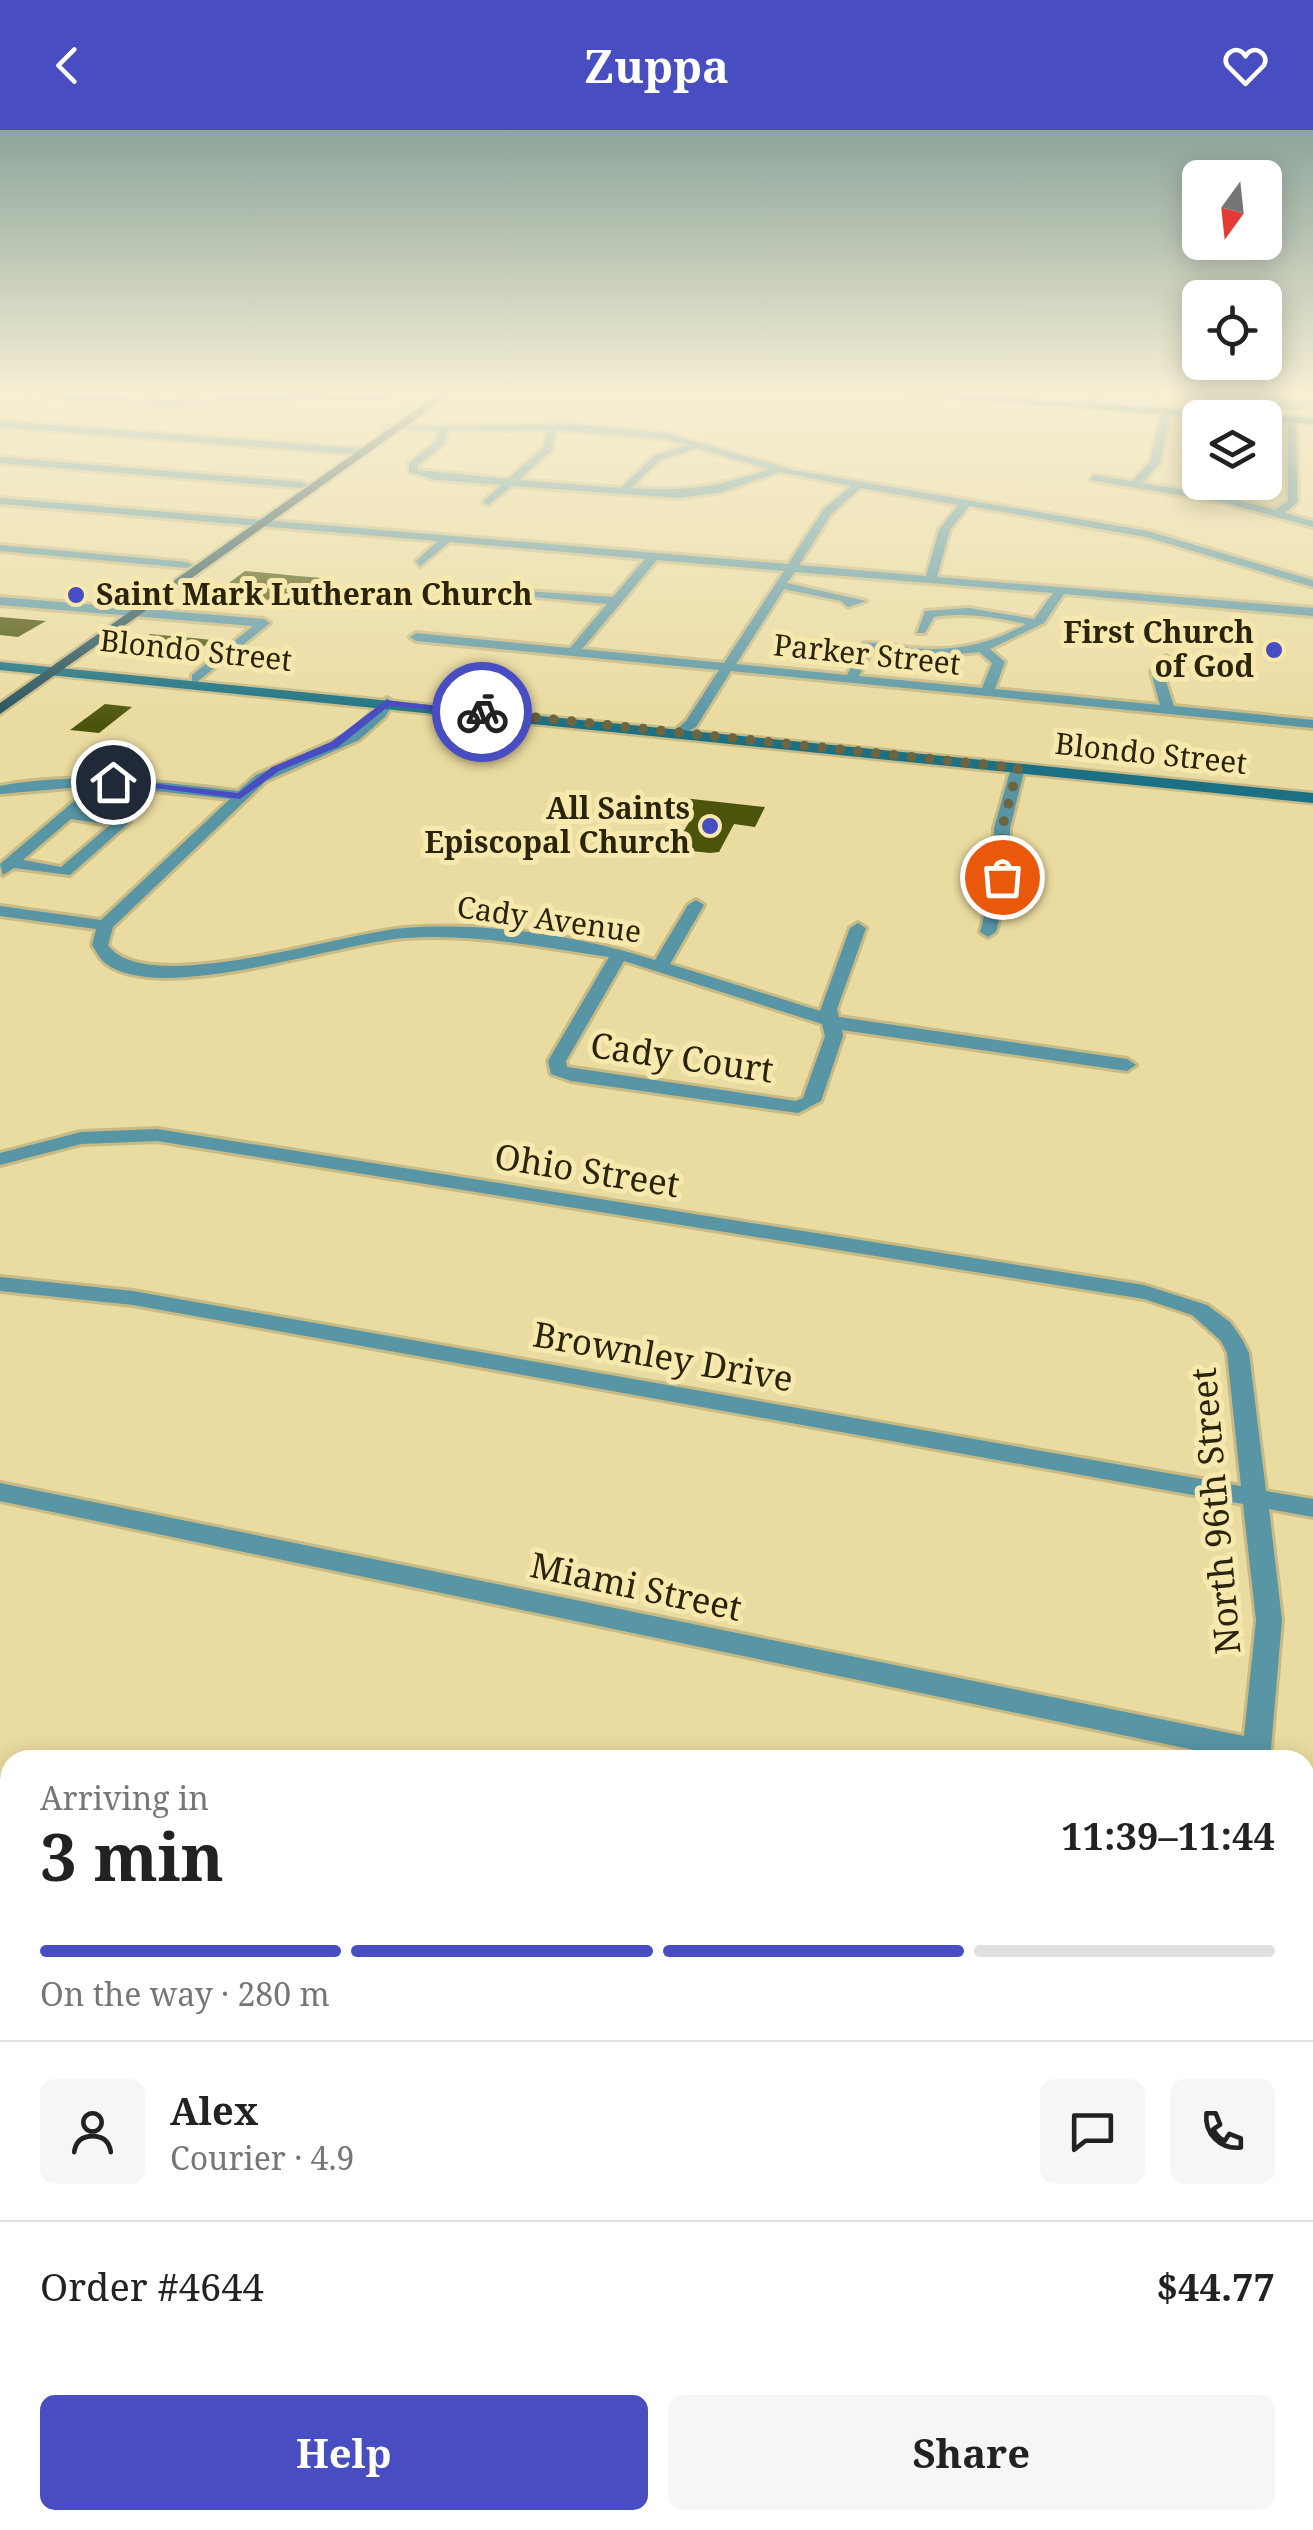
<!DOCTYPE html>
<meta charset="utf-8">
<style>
:root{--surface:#fff;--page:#f6f6f6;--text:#222;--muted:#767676;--line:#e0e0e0;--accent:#484dc2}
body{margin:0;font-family:"Noto Serif",serif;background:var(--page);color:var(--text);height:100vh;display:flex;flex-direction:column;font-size:38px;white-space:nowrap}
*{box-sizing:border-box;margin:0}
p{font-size:32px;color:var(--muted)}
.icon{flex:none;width:55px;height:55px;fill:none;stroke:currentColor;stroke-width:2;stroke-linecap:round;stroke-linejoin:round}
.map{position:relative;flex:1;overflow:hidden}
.details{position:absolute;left:0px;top:1620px;width:1315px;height:780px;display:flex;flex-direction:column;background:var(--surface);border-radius:30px 30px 0 0;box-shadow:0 5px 25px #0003}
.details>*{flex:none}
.needle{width:65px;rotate:195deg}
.fabs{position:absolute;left:1182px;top:30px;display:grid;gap:20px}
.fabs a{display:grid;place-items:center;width:100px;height:100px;border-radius:15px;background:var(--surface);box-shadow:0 5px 25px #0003;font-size:50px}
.pin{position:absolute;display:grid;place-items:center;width:85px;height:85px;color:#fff;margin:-42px;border:5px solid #fff;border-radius:50%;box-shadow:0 2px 10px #0007}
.courier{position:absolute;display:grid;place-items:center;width:100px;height:100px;margin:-50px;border:8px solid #484dc2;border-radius:50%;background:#fff;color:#222;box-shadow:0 2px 12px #0007}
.headline em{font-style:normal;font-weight:700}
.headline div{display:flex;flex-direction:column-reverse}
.headline{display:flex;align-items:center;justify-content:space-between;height:170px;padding:0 40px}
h1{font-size:65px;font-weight:700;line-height:75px}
.bar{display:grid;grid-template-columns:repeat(4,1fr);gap:15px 10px;align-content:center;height:120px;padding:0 40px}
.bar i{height:12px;border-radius:8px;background:var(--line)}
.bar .active{background:var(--accent)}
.bar p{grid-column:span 4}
.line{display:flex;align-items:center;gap:25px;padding:0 40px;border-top:2px solid var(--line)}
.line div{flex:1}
.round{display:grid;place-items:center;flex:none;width:105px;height:105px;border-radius:15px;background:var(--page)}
.primary-button{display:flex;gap:20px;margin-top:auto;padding:20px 40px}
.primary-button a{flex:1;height:115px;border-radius:15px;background:var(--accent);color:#fff;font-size:40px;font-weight:700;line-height:115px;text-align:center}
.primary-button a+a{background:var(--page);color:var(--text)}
header{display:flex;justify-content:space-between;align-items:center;height:130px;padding:0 40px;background:var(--accent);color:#fff;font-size:45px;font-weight:700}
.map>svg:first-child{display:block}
.building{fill:#4c540c}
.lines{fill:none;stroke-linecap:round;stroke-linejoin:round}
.street-casing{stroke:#c7ba85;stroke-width:6}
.secondary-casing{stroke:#c7ba85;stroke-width:5}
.primary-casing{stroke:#c7ba85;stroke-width:5}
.street{fill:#5896a5;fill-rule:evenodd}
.secondary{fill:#1b7183;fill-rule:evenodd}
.primary{fill:#27525d;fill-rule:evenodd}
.route{fill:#484dc2}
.done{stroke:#6d6440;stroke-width:10;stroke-dasharray:0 18}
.poi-dot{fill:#484dc2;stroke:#f7e8ad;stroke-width:4}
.labels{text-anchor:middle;stroke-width:10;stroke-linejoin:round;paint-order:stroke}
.far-poi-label{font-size:30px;font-weight:bold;fill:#2a240c;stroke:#f7e8ad;text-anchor:end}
.far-street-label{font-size:30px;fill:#2a240c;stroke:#f7e8ad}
.street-label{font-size:35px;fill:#2a240c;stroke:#f7e8ad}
</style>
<header><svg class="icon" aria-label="back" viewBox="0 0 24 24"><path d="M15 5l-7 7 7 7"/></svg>Zuppa<svg class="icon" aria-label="heart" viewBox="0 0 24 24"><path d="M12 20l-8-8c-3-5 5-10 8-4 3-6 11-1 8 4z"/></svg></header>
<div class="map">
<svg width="1313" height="2400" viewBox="0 0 1313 2400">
<rect width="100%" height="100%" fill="#eadba0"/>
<path class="building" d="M245 441 298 446 323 448 290 474 210 467Z
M0 487 46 491 18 507 0 505Z
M150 504 193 508 212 510 191 526 127 520Z
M105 574 132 577 99 603 70 600Z
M683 668 765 677 755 697 734 694 719 722 710 723 673 719 691 689 672 686Z"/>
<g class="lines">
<g class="street-casing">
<path id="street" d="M0 259 169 270 304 262 428 269 304 268 169 276 0 264Z
M1093 259H1101L1091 278H1085Z
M1109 259 1209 262 1257 259 1312 275 1291 279 1235 263 1209 268Z
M1165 278 1169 281 1160 333 1142 353 1226 367 1275 380 1288 371V289L1296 287 1298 372 1285 383 1313 391V397L1225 373 1090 350 1094 345 1132 351 1150 332 1161 281Z
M0 291 365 319 370 322 365 325 0 297Z
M570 294 665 303 793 340 1148 401 1313 450V457L1146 407 969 376 950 400 937 447 1313 478V486L1064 464 1044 493 990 519 1005 532 995 559 1160 575 1151 542 1166 526 1172 530 1163 542 1174 576 1313 590V598L731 541 696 597 679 607 672 603 686 591 719 540 416 511 410 507 416 503 570 518 607 474 503 464 499 459 613 467 645 429 450 412 420 436 416 431 438 411 0 374V368L788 434 824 379 851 356 779 342 722 362 679 368 512 356 488 375 483 372 501 355 436 350 409 342V333L436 311 438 300 380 297ZM448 300H547L544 317 508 349 418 340 417 336 444 314ZM556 300 664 309 687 315 654 326 621 358 519 350 552 320ZM697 318 769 339C718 357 686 362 631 358L660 330ZM861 358 958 375 939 400 926 446 799 435 832 383ZM657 430 784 441 724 533 582 519ZM795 442 1053 463 1034 489 969 478 925 481 917 503H925L934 487C965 482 995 487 1026 494 989 515 953 522 911 518 895 516 879 512 864 513L847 545 736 534 784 459 841 471 848 477 866 471 787 453ZM872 520 927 527 979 522 992 533 982 558 859 546Z
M0 327 302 352 307 355 302 358 0 333Z
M0 415 187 432 193 435 187 438 0 421Z
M0 467 264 489 270 493 197 552 192 551V545L253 496 0 475Z
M387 568 394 572 385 587 359 610 266 651 113 797 108 815C146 869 344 802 405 798 486 792 578 805 655 830L688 775 696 770 704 775 670 834 820 881 850 798 858 793 866 798 837 879 839 887 1127 929 1136 935 1127 941 842 900 843 906 821 971 798 983 571 951 551 944 548 931 609 827C542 817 473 803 405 808 336 813 160 876 105 833 100 829 96 821 92 815L96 799 0 786V776L101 790 230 669 108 656 80 681 122 687 130 692 70 745 14 738 3 745 0 734 92 656 0 664V656C80 641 158 652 238 661L256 645 349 604ZM71 689 110 695 61 737 23 730ZM624 831 822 894 825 906 803 968 796 971 567 937 566 931Z
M1018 634 1025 638 1010 698V747L996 802 988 807 980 802 994 747V698L1011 638Z
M157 999 1144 1155 1207 1175 1230 1192 1242 1209 1249 1223 1266 1361 1313 1369V1387L1269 1379 1282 1490 1270 1630H1242L0 1371V1353L1244 1606 1256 1490 1243 1374 133 1175 0 1161V1147L133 1161 1241 1356 1227 1223 1221 1211 1192 1185 1144 1169 157 1011 81 1014 0 1035V1023L81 1002Z
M0 1648 10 1651V1675L0 1672Z
M1305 1959 1313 1961V1993L1305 1991Z
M1305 2344 1313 2347V2387L1305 2384Z
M62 2390H102L98 2400H58Z"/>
</g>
<g class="secondary-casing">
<path id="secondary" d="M826 259H877L1313 288V294L1265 291V288H1212Z
M0 532 1313 663V673L0 540Z"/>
</g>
<g class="primary-casing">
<path id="primary" d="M446 259H458L0 584V573Z
M0 1854 10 1857V1891L0 1888Z
M0 1910 10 1912V1948L0 1946Z
M1305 2199 1313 2201V2243L1305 2241Z
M1305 2265 1313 2267V2309L1305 2307Z"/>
</g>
<use href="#street" class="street"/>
<use href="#secondary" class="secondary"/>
<use href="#primary" class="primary"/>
</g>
<linearGradient id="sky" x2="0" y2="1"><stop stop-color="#8da59b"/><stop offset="0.44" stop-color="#f6efd4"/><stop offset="1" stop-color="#f6efd4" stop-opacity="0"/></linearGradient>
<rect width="1313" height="595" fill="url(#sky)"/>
<path class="route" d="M386 570 487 582 482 585 389 576 338 617 279 641 240 669 108 652 113 649 238 663 272 637 331 612Z"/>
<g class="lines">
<path class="done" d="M482 582 1018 638 1002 698V747"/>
</g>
<g class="poi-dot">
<circle cx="76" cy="465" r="10"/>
<circle cx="1274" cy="520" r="10"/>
<circle cx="710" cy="696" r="10"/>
</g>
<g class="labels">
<g class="far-poi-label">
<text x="96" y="475" text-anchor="start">Saint Mark Lutheran Church</text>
<text x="1254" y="513">First Church<tspan x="1254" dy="34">of God</tspan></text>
<text x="690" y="689">All Saints<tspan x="690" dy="34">Episcopal Church</tspan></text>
</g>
<g class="far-street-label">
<text transform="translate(196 521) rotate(6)" y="10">Blondo Street</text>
<text transform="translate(867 525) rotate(6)" y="10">Parker Street</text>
<text transform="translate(1151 624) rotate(6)" y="10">Blondo Street</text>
<text transform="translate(549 790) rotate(8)" y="10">Cady Avenue</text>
</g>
<g class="street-label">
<text transform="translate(682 928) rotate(8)" y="12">Cady Court</text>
<text transform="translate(587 1041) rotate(9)" y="12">Ohio Street</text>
<text transform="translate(663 1227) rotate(10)" y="12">Brownley Drive</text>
<text transform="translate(1216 1381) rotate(-95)" y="12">North 96th Street</text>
<text transform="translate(636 1457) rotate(12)" y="12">Miami Street</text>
</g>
</g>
</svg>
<div class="fabs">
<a><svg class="needle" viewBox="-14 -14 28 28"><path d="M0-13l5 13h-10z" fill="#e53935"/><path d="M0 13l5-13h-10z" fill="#767676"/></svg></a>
<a><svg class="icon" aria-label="locate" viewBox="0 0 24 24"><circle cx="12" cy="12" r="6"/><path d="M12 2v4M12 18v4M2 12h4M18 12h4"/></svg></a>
<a><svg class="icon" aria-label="layers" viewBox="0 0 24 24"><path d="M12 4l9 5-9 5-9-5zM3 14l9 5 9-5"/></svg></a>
</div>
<div class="pin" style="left:1002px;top:747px;background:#ea580c"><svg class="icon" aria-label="bag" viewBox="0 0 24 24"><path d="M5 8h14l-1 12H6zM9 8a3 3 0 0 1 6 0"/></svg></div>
<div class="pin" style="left:113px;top:652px;background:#1f2937"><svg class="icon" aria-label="home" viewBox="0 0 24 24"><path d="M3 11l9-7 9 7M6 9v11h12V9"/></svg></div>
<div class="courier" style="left:482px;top:582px"><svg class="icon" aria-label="bike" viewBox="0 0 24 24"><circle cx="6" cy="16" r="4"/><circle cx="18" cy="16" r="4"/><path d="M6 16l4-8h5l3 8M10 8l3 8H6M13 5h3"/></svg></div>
<section class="details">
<div class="headline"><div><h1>3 min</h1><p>Arriving in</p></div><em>11:39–11:44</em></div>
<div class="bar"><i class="active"></i><i class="active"></i><i class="active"></i><i></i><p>On the way · 280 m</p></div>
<div class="line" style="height:180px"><a class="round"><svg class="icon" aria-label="person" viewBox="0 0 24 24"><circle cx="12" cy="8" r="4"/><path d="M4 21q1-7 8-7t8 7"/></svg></a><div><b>Alex</b><p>Courier · 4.9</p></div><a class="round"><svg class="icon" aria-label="chat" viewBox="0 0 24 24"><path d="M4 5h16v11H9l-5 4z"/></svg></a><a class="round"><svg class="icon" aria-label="phone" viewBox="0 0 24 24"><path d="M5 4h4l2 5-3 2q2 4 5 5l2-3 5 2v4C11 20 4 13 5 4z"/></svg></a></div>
<div class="line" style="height:130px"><div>Order #4644</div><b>$44.77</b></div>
<div class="primary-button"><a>Help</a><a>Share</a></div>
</section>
</div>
